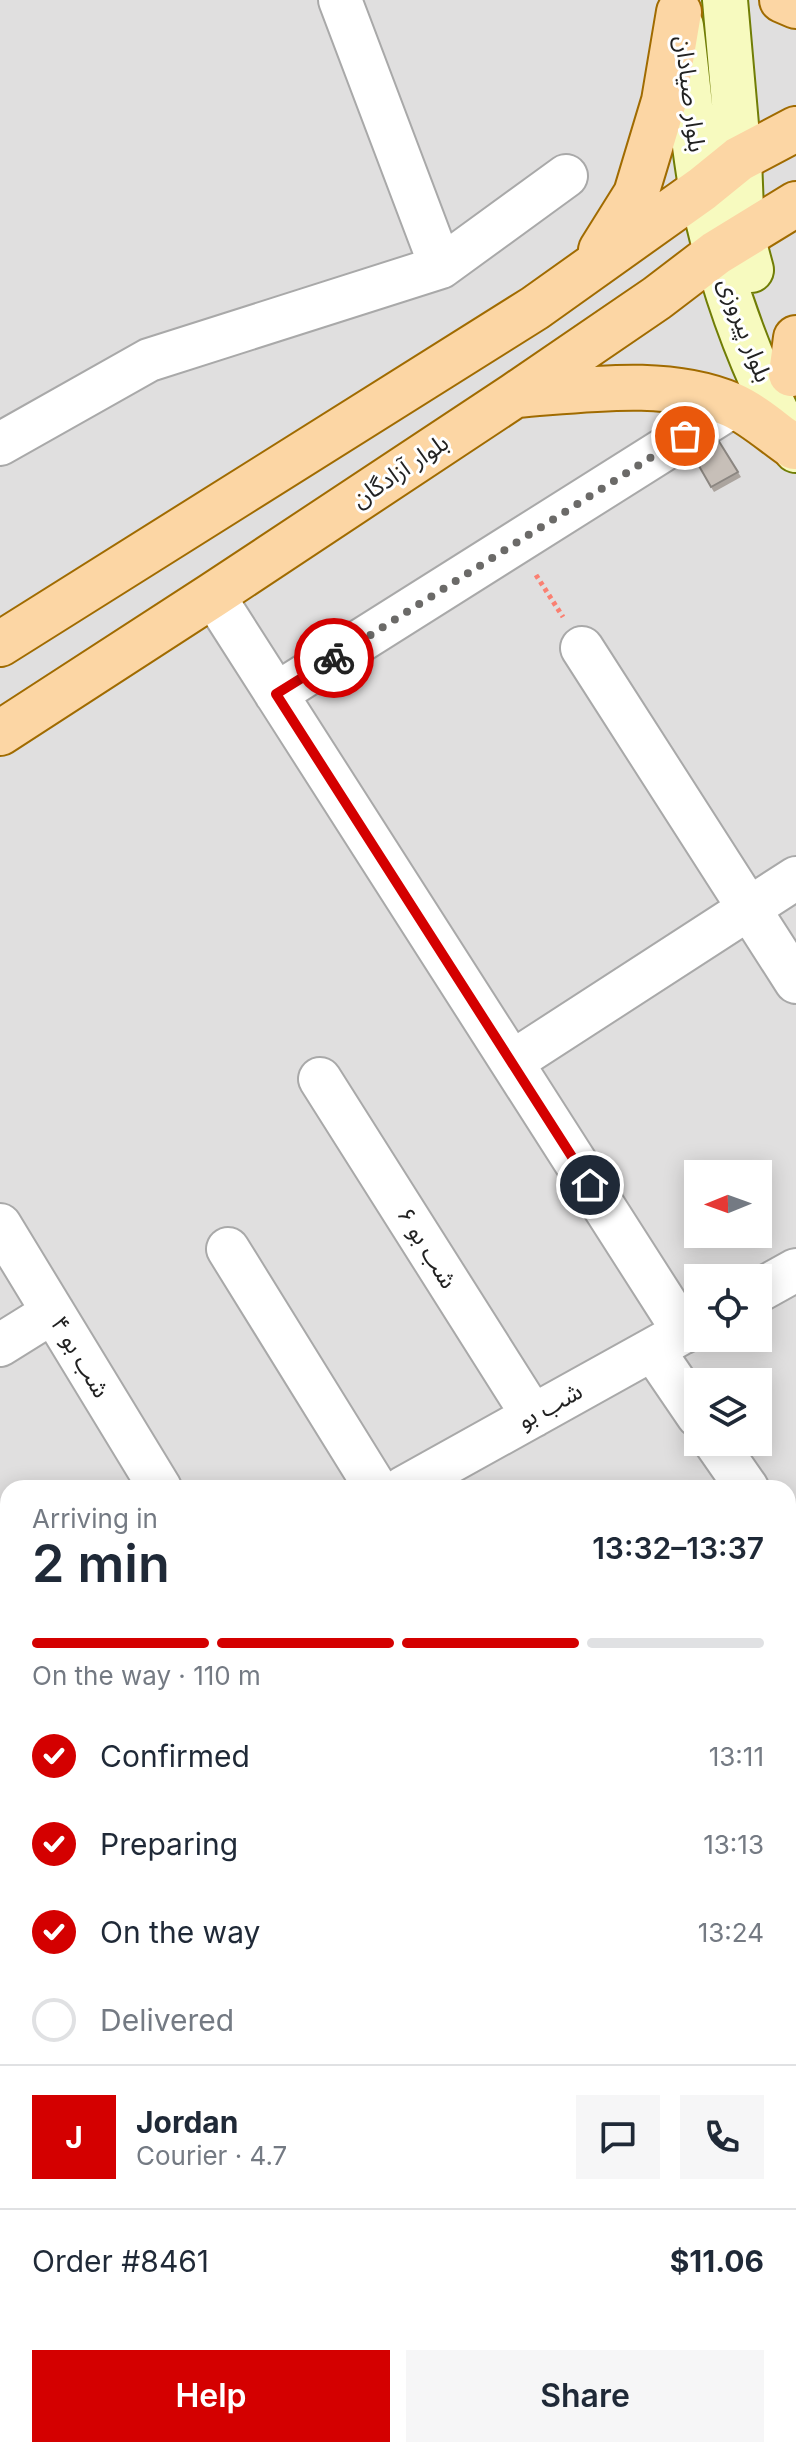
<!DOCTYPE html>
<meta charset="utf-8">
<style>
:root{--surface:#fff;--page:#f6f6f7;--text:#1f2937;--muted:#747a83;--line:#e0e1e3;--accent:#d40000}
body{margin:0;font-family:Inter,"Noto Sans Arabic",sans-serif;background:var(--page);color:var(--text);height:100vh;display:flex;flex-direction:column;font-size:30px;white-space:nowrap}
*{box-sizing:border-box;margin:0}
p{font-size:26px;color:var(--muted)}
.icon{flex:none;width:44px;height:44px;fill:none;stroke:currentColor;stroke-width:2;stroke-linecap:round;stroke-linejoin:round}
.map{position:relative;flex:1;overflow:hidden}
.drawer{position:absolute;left:0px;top:1480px;width:796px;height:978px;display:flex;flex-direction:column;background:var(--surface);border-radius:24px 24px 0 0;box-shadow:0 4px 20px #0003}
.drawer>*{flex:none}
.needle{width:52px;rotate:269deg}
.fabs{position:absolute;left:684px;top:1160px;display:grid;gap:16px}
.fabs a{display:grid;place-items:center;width:88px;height:88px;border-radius:0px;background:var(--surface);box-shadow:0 4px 20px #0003;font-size:40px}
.pin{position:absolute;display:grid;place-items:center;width:68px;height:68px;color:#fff;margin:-34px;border:4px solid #fff;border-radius:50%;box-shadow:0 2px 8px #0007}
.courier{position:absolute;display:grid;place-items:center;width:80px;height:80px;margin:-40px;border:6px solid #d40000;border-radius:50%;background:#fff;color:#222;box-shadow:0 2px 10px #0007}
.overview em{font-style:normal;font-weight:600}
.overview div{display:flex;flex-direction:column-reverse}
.overview{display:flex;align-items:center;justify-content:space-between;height:136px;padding:0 32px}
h1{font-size:52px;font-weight:600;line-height:60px}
.bar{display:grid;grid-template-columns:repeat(4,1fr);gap:12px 8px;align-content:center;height:96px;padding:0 32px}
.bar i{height:10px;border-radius:6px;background:var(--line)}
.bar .selected{background:var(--accent)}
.bar p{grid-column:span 4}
.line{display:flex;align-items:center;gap:20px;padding:0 32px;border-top:2px solid var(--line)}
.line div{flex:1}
.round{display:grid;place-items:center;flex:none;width:84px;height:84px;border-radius:0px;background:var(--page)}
ol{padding:0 32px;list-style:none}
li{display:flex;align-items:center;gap:24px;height:88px}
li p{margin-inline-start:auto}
li .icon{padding:8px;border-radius:50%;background:var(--accent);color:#fff;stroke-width:4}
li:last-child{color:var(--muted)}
li i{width:44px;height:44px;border:4px solid var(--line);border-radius:50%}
.cta{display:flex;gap:16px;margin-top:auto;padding:16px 32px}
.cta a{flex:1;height:92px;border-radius:0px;background:var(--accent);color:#fff;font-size:32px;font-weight:600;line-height:92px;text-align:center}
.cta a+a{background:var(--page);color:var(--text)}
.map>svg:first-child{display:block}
.residential{fill:#e0dfdf;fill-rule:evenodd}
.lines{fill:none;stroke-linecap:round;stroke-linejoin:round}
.street-casing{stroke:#a9a9a9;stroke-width:46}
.secondary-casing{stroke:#707d05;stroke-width:48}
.primary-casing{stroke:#a06b00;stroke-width:48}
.path{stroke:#fa8072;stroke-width:5;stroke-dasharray:4 4;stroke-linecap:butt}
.street{stroke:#fff;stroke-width:42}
.secondary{stroke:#f7fabf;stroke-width:44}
.primary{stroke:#fcd6a4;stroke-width:44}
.wall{fill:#aba49e}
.building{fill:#c7bfb8;stroke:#8b8681;stroke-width:2}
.done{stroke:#6b6a68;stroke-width:8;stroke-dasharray:0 14.4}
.route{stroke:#d40000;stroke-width:10}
.labels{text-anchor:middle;stroke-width:6;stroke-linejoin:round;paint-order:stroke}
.street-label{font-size:24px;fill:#222;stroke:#fff}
</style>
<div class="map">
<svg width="796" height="2457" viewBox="0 0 796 2457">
<rect width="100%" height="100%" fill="#f2efe9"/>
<path class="residential" d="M0 0H796V2457H0ZM698 1174H758V1234H698ZM698 1278H758V1338H698ZM698 1382H758V1442H698ZM8 1488H788V2450H8Z"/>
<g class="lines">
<g class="street-casing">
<path id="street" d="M340 0 441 267
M0 444 149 360 441 267 566 176
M213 595 684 1332
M582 648 796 982
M276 694 733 406
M512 1062 796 878
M320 1079 533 1416
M0 1225 160 1488
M228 1249 376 1488
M758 1291 796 1270
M0 1345 53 1312
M653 1350 698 1416
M715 1442 747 1488
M403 1488 698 1324
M788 1549 796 1561
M0 1730 8 1744
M0 2379 8 2406
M21 2450 23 2457
M489 2450 494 2457
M317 2457 339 2450"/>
</g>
<g class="secondary-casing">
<path id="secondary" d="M725 0 739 159 742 236 751 270
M681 26C688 80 692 138 702 191 719 280 752 370 796 450"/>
</g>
<g class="primary-casing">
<path id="primary" d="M782 0 796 6
M601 250 636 194 664 101 679 12
M791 374 796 338
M517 395C585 390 667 377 732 405 753 414 776 435 794 447
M0 644 535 308 702 189 739 159 796 129
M0 733 213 595 515 395 657 298 716 253 796 204"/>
</g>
<path class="path" d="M536 575 563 617"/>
<use href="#street" class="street"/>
<use href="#secondary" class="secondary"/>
<use href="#primary" class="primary"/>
</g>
<path class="wall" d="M715 435 741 477 714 492 711 487Z"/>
<path class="building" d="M715 435 738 472 711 487 691 452Z"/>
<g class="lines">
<path class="done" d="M334 658 685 436"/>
<path class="route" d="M334 658 276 694 590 1185"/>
</g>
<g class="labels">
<g class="street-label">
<text transform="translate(690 94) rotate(83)" y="8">بلوار صیادان</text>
<text transform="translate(745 330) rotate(69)" y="8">بلوار پیروزی</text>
<text transform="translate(400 471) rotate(-34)" y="8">بلوار آزادگان</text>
<text transform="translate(427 1248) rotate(58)" y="8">شب بو ۶</text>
<text transform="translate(80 1357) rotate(59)" y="8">شب بو ۴</text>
<text transform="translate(550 1406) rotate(-29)" y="8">شب بو</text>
</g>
</g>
</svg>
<div class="fabs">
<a><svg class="needle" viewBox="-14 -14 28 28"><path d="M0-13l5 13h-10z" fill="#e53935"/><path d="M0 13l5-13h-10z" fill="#747a83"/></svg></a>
<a><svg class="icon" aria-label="locate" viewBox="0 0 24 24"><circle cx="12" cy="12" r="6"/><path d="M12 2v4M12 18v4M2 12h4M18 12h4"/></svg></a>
<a><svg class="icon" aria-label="layers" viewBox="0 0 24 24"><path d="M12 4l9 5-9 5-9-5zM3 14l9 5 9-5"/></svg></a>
</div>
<div class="pin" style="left:685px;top:436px;background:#ea580c"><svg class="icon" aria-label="bag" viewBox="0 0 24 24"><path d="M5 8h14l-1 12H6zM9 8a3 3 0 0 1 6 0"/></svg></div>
<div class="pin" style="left:590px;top:1185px;background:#1f2937"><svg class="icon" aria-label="home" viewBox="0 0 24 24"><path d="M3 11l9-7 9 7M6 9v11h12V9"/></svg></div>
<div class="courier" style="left:334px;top:658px"><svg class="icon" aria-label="bike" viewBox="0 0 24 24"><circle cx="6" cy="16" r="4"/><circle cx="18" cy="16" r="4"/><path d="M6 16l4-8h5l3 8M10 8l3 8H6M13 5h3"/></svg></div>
<section class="drawer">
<div class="overview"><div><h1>2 min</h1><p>Arriving in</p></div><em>13:32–13:37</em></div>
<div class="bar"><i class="selected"></i><i class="selected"></i><i class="selected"></i><i></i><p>On the way · 110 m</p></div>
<ol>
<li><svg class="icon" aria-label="check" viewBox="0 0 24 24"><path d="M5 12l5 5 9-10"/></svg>Confirmed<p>13:11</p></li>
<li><svg class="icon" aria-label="check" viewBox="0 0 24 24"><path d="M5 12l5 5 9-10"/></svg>Preparing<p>13:13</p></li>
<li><svg class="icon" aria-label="check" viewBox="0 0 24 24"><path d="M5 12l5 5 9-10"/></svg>On the way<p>13:24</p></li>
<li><i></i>Delivered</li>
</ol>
<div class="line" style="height:144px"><b class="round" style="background:var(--accent);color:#fff">J</b><div><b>Jordan</b><p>Courier · 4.7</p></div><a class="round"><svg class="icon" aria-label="chat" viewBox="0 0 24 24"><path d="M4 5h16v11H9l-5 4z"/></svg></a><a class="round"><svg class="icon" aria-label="phone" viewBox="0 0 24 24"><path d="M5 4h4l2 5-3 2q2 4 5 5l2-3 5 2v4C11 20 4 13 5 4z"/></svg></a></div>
<div class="line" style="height:104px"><div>Order #8461</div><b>$11.06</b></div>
<div class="cta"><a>Help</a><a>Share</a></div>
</section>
</div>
